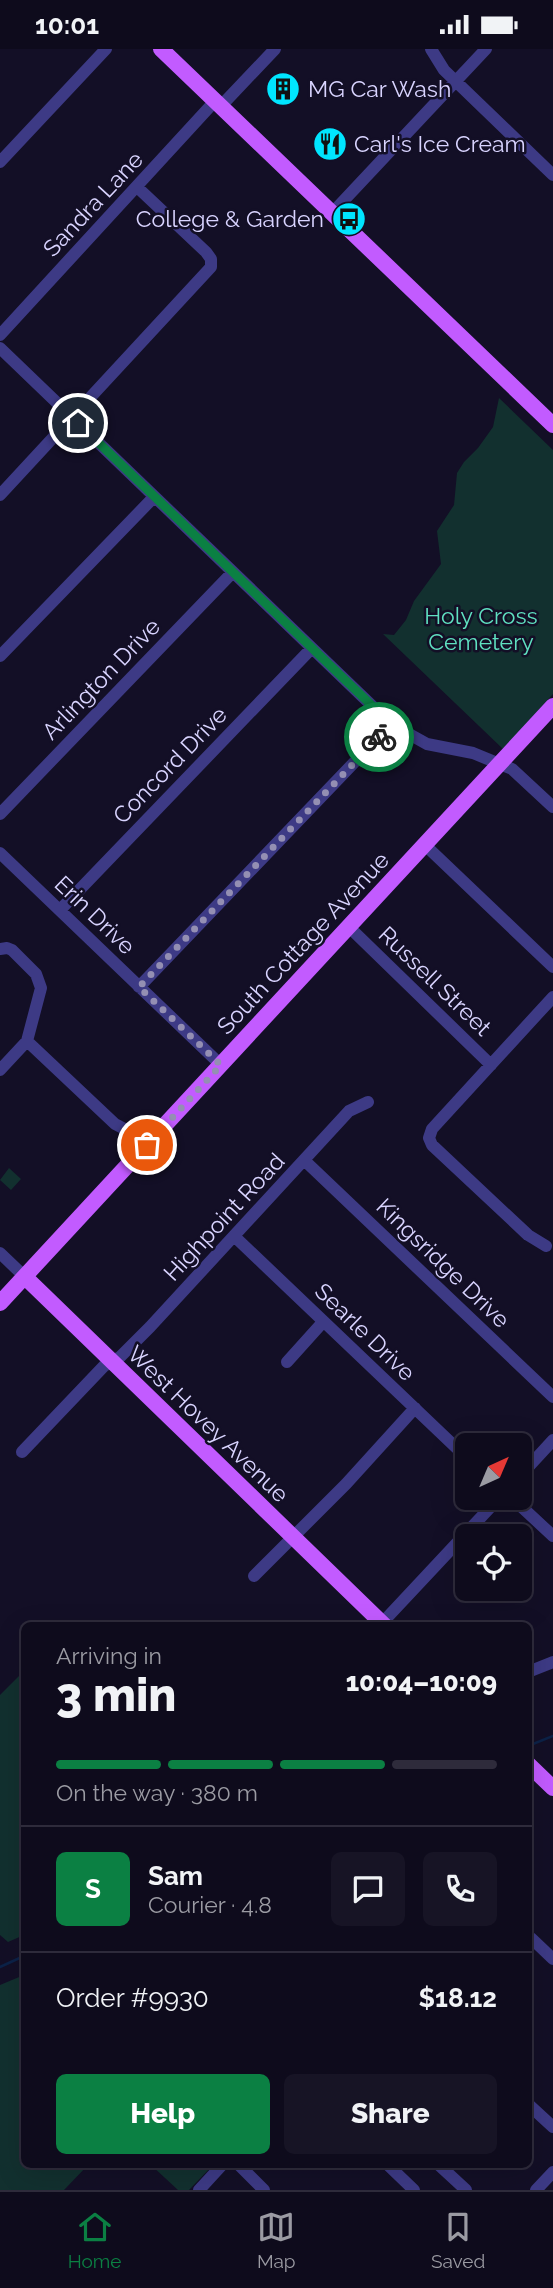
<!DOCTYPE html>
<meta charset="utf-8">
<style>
:root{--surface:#0e0b1c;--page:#171425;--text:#f1f3f6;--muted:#9b9ba3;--line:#2e2b3b;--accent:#0b8043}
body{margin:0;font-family:Raleway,sans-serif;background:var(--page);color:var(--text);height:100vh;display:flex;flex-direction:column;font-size:26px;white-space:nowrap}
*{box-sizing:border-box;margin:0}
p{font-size:23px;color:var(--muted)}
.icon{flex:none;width:38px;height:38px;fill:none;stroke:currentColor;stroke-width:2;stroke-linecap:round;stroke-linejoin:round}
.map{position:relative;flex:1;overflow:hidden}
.sheet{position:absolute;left:21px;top:1573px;width:511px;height:546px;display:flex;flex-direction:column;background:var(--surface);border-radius:10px;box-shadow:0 7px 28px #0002,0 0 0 2px var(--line)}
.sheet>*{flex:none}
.needle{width:46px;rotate:44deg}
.tools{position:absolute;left:455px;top:1384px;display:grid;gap:14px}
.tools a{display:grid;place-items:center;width:77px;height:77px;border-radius:10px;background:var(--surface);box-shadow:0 7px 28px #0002,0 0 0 2px var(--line);font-size:35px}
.pin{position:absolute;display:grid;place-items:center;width:60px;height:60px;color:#fff;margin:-30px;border:4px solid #fff;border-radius:50%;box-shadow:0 2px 7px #0007}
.courier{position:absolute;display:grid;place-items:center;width:70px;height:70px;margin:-35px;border:5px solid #0b8043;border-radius:50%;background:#fff;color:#222;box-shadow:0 2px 9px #0007}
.overview em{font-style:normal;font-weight:800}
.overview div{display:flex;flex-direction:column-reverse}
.overview{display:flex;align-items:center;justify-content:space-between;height:119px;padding:0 35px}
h1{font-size:46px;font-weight:800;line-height:52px}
.bar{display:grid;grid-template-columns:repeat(4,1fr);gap:10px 7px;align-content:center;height:84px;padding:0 35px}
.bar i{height:9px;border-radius:5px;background:var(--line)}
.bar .selected{background:var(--accent)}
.bar p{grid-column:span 4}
.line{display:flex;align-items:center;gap:18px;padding:0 35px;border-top:2px solid var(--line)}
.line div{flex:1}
.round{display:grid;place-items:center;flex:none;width:74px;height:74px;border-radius:10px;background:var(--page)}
.button{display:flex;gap:14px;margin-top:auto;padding:14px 35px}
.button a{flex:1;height:80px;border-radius:10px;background:var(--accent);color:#fff;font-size:28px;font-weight:800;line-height:80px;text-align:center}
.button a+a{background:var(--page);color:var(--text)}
.status{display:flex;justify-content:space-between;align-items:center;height:49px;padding:0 35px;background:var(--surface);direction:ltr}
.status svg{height:19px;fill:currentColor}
.tabs{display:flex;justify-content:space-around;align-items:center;height:98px;border-top:2px solid var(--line);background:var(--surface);font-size:19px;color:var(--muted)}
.tabs a{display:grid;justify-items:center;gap:4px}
.tabs .selected{color:var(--accent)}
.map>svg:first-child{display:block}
.green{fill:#12302f}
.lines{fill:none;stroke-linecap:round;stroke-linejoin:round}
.stream{stroke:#0c2248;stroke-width:2.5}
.minor{stroke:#3d3a85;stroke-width:12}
.major{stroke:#c25bff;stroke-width:16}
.done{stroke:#948fb3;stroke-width:7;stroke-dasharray:0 12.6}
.route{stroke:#0b8043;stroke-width:9}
.labels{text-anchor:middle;stroke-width:5;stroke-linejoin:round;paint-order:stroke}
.poi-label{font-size:23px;fill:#d9d4ff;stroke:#130f26;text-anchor:start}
.street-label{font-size:23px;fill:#d9d4ff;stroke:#130f26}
.park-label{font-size:23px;fill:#5fe0c0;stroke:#130f26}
</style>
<div class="status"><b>10:01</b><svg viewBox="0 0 49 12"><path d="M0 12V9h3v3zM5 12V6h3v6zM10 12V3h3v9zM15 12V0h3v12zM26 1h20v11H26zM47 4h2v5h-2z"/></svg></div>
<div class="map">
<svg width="553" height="2141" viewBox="0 0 553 2141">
<rect width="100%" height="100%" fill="#130f26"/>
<path class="green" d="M499 349 553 401V645L503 700 383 585 394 586 406 571 414 552 441 515 437 482 454 456 457 424 464 413 478 399 493 378Z
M9 1119 21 1130 11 1141 0 1131Z
M24 1622V1739L19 1757 24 1762V1886L8 1893 0 1886V1646Z
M24 1926V2116H88L64 2141H0V1936Z
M151 2116H213L189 2141H178Z"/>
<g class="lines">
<path class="stream" d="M528 1697 553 1687
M0 1918 24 1907"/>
<path class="minor" d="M431 0 444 21 553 126
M221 57 275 0
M0 113 106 0
M332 164 486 0
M0 286 215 52
M0 299 391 675 427 695 473 704 512 720 553 758
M0 446 211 218V210L206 203 137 138
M0 607 154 448
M0 765 232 524
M425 796 553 918
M0 804 221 1016
M60 861 311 600
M349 878 491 1016
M0 900 7 899 12 901 36 925 41 939 27 992 0 1021
M139 938 391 675
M27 992 115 1075 138 1087 147 1096
M304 1111 553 1348
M234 1187 467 1409
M546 1197 528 1186 432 1096 429 1089 432 1080 553 948
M0 1204 25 1228
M287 1313 323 1273
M22 1403 104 1317 120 1308 150 1278 349 1062 368 1053
M520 1427 553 1391
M512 1449 553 1487
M254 1527 346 1435 415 1359
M382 1574 499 1449
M528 1623 553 1613
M531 1889 553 1910
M528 2055 553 2078
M239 2116 264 2141
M388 2116 414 2141
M439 2116 466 2141
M199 2141 222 2116
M536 2141 553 2123"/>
<path class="major" d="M161 0 553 376
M25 1228 385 1577
M0 1254 553 657
M528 1715 553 1739"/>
</g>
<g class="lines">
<path class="done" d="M147 1096 221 1016 139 938 379 688"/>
<path class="route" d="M78 374 391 675 379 688"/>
</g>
<defs>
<g id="building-disc" transform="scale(1.75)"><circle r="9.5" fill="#00e5ff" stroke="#130f26"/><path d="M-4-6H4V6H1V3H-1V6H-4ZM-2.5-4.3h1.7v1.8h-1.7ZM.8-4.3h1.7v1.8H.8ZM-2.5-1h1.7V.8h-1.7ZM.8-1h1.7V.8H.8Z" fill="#111"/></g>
<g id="restaurant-disc" transform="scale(1.75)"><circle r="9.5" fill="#00e5ff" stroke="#130f26"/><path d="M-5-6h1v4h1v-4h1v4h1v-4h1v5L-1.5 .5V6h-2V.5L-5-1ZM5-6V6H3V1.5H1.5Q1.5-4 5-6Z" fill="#111"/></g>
<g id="bus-disc" transform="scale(1.75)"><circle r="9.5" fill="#00e5ff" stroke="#130f26"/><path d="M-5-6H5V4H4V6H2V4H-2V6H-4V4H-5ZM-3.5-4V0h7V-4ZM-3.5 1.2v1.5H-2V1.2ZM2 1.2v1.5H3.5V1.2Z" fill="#111"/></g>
</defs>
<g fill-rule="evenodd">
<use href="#building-disc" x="283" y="40"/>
<use href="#restaurant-disc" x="330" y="95"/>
<use href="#bus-disc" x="349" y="170"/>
</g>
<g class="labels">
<g class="poi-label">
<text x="308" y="48">MG Car Wash</text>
<text x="354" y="103">Carl's Ice Cream</text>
<text x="324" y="178" text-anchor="end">College &amp; Garden</text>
</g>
<g class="street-label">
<text transform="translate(93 155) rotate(-47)" y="8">Sandra Lane</text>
<text transform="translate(101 630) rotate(-46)" y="8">Arlington Drive</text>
<text transform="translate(170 716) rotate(-46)" y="8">Concord Drive</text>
<text transform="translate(95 866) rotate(44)" y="8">Erin Drive</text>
<text transform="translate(303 894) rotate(-47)" y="8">South Cottage Avenue</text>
<text transform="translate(435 932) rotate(44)" y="8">Russell Street</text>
<text transform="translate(224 1168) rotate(-47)" y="8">Highpoint Road</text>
<text transform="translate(443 1214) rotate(44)" y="8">Kingsridge Drive</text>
<text transform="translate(365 1283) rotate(44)" y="8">Searle Drive</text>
<text transform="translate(208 1375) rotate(44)" y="8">West Hovey Avenue</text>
</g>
<g class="park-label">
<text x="481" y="575">Holy Cross<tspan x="481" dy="26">Cemetery</tspan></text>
</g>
</g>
</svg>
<div class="tools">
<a><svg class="needle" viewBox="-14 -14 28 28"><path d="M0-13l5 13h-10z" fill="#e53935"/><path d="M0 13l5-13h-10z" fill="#9b9ba3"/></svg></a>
<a><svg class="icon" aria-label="locate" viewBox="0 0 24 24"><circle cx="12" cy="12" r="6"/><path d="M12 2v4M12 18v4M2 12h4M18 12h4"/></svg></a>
</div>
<div class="pin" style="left:147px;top:1096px;background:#ea580c"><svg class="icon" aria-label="bag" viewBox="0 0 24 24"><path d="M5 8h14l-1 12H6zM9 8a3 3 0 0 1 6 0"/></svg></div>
<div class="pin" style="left:78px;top:374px;background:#1f2937"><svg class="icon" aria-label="home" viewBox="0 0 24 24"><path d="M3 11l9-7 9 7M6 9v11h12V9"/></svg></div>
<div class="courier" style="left:379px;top:688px"><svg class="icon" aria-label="bike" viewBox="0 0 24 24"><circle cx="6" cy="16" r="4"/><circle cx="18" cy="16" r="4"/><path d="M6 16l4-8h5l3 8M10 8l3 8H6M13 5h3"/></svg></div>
<section class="sheet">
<div class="overview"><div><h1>3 min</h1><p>Arriving in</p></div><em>10:04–10:09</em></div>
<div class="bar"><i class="selected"></i><i class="selected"></i><i class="selected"></i><i></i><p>On the way · 380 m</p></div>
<div class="line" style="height:126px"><b class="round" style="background:var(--accent);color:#fff">S</b><div><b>Sam</b><p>Courier · 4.8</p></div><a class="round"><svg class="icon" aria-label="chat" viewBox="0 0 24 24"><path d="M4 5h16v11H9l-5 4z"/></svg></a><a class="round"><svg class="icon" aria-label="phone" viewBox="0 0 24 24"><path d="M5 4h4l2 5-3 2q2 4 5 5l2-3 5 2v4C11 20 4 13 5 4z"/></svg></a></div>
<div class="line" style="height:91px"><div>Order #9930</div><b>$18.12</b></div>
<div class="button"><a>Help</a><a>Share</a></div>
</section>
</div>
<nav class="tabs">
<a class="selected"><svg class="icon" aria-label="home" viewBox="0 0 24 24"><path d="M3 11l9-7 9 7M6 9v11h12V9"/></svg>Home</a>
<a><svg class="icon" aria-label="map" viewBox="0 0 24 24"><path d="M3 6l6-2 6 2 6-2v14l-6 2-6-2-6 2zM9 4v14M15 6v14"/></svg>Map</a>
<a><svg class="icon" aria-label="saved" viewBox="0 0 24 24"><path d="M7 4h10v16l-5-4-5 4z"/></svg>Saved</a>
</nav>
